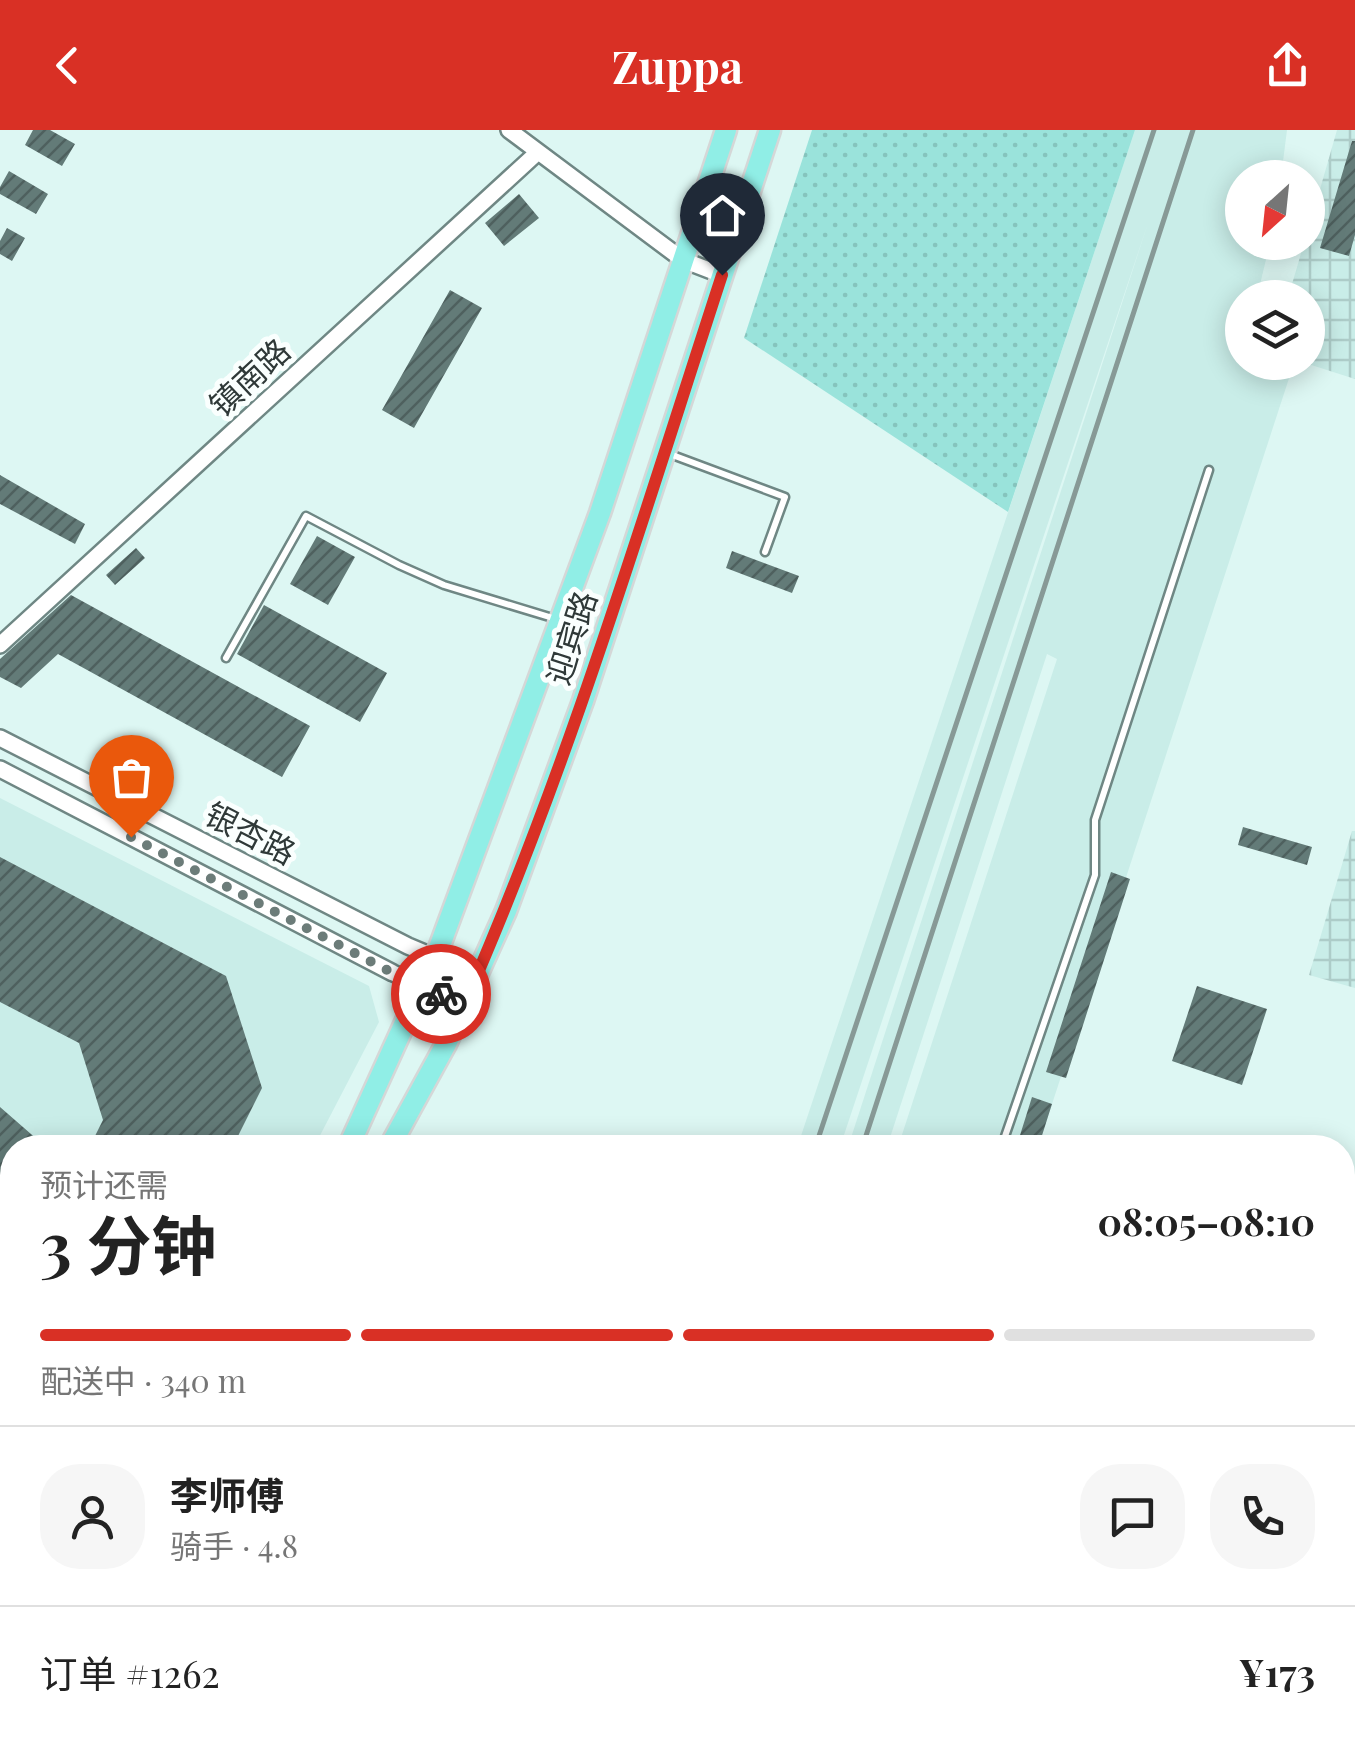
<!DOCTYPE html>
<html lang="zh">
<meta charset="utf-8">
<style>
:root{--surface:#fff;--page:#f6f6f6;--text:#222;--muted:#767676;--line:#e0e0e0;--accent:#d93025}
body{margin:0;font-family:"Playfair Display","Noto Sans SC",serif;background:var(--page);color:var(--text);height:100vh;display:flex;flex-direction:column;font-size:38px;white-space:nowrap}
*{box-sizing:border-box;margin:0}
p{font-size:32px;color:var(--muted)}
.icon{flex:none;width:55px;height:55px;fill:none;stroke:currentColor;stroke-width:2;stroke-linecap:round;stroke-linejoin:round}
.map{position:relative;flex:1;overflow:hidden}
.panel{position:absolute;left:0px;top:1005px;width:1355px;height:622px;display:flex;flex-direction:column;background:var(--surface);border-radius:40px 40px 0 0;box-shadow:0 5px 25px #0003}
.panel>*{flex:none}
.needle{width:65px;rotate:207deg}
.fabs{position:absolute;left:1225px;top:30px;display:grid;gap:20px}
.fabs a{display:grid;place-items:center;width:100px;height:100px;border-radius:50%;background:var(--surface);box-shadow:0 5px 25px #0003;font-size:50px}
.pin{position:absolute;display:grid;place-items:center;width:85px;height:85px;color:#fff;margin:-102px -42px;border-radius:50% 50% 50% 0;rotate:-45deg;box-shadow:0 0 10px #0007}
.pin .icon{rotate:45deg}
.courier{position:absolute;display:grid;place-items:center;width:100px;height:100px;margin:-50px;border:8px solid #d93025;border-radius:50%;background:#fff;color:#222;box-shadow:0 2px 12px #0007}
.headline em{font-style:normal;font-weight:700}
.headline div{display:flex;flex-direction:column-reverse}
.headline{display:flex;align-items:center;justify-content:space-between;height:170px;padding:0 40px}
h1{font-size:65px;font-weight:700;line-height:75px}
.bar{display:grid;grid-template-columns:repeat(4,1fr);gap:15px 10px;align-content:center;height:120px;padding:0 40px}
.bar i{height:12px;border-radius:8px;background:var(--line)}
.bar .on{background:var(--accent)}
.bar p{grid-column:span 4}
.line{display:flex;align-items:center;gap:25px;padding:0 40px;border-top:2px solid var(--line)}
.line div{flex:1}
.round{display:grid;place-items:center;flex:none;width:105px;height:105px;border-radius:40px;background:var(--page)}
header{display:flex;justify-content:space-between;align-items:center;height:130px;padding:0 40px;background:var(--accent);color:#fff;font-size:45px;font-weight:700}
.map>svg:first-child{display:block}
.built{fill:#c9ede8}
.industrial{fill:url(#industrial-grid)}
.park{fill:url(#park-dots)}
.building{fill:url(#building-hatch)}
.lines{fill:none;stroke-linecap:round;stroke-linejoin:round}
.service-casing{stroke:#6f8784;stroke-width:11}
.tertiary-casing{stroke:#6f8784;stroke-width:20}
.primary-casing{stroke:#d5d7d7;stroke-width:25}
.service{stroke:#fff;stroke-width:6}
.tertiary{stroke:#fff;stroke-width:15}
.primary{stroke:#90eee6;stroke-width:20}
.rail{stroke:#879996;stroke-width:5}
.done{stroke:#6c7c79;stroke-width:10;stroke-dasharray:0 18}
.route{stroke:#d93025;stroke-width:12}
.labels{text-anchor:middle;stroke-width:10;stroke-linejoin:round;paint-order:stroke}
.street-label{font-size:32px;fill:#2f3938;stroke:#fafffe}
</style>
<header><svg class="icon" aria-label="back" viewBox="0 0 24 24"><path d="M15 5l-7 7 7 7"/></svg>Zuppa<svg class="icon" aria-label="share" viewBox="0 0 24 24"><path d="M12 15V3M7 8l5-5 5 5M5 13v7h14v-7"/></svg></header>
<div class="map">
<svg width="1355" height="1626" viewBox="0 0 1355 1626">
<defs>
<pattern id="industrial-grid" width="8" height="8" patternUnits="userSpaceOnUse" patternTransform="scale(2.5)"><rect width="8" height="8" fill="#c9ede8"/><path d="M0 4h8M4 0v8" fill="none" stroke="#adccc8"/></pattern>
<pattern id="park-dots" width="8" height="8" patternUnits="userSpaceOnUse" patternTransform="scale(2.5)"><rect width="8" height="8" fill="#9ae3db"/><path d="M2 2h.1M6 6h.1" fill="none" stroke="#85c4bd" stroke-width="1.8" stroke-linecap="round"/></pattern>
<pattern id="building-hatch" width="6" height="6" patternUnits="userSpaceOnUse" patternTransform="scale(2.5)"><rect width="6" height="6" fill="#637b78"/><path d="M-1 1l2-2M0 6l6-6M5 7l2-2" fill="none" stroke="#4e605e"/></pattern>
</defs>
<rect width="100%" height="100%" fill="#ddf7f3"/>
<path class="built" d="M1135 0H1287L1281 47 1242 48V112L1270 113 1257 167 1242 168V232L1294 233 1038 1017H898L1057 529 1047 524 887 1017H848L1148 93 840 1017 797 1018Z
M0 668 369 856 379 892 314 1017 12 1018V1432L0 1445Z
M720 1615H784L780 1626H716Z"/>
<path class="industrial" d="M1337 0H1355V249L1305 233 1308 232V168H1288L1304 113 1308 112V101Z
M1352 701H1355V858L1309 845Z"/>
<path class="park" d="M812 0H1135L1008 382 744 208Z"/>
<path class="building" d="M33 0H50L75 14 62 36 25 15Z
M1352 11H1355V105L1349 126 1320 118Z
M9 41 48 64 36 84 0 64V57Z
M519 64 539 88 504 116 485 93Z
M7 98 25 108 12 131 0 124V111Z
M450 160 482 178 414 298 382 280Z
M0 345 85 394 75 414 0 374Z
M317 406 355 427 328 475 290 454Z
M136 418 145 428 115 455 106 445Z
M732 421 799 446 792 463 726 438Z
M71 465 310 596 282 647 58 524 21 558 0 547V529Z
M264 475 387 543 360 592 237 524Z
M1243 697 1312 717 1307 735 1238 715Z
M0 727 226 846 262 958 232 1018H89L103 990 79 913 0 872Z
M1111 742 1130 749 1066 948 1046 942Z
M1197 856 1267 879 1242 955 1172 931Z
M1032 967 1052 974 1038 1018H1016Z
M0 977 47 1018H12V1083L0 1098Z
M12 1133V1172L0 1162V1150Z
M0 1239 12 1249V1332L0 1346Z"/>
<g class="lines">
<g class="service-casing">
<path id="service" d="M667 323 785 367 765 422
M226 528 306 386 399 435 444 455 556 489
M1001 1018 1095 745V690L1209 340
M1342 1079 1355 1083
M1342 1169 1355 1173
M107 1615 120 1626"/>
</g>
<g class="tertiary-casing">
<path id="tertiary" d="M509 0 683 130 722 145
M0 515 538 22
M0 608 408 816 477 845
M0 639 393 843 464 875
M1354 1626 1355 1621"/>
</g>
<g class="primary-casing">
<path id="primary" d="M348 1018 439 818 600 383 726 0
M389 1018 446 914 506 781 583 571 770 0
M0 1493 12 1480
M0 1562 12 1548"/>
</g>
<use href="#service" class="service"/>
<use href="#tertiary" class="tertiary"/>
<use href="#primary" class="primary"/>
<path class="rail" d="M815 1018 1154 0
M862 1018 1193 0
M624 1626 628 1615
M658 1626 662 1615"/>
</g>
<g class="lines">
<path class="done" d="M131 707 393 843 441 864"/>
<path class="route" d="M441 864 464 875C568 639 642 390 722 145"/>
</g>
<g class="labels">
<g class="street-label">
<text transform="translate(250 248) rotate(-43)" y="11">镇南路</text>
<text transform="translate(572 508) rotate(-72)" y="11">迎宾路</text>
<text transform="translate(250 704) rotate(27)" y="11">银杏路</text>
</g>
</g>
</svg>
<div class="fabs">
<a><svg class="needle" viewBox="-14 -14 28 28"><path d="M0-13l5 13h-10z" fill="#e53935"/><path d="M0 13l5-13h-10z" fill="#767676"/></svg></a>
<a><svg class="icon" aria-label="layers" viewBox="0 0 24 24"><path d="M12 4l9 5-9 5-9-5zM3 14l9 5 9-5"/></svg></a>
</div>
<div class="pin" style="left:131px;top:707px;background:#ea580c"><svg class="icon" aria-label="bag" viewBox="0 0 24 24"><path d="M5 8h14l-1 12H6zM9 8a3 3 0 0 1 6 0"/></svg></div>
<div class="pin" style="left:722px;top:145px;background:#1f2937"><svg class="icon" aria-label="home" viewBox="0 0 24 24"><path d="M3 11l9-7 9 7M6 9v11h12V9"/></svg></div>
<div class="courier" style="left:441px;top:864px"><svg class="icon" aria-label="bike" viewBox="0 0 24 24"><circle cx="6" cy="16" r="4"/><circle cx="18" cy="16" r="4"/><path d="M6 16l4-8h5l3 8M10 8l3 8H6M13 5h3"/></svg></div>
<section class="panel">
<div class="headline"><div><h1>3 分钟</h1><p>预计还需</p></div><em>08:05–08:10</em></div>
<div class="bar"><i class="on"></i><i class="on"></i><i class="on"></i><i></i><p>配送中 · 340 m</p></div>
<div class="line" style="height:180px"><a class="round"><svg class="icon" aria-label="person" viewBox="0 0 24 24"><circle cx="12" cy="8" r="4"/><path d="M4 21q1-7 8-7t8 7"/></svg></a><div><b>李师傅</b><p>骑手 · 4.8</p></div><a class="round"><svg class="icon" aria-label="chat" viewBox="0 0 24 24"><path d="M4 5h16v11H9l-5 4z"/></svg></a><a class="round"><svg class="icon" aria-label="phone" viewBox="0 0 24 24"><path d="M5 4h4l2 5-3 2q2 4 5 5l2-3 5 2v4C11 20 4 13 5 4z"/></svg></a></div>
<div class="line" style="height:130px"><div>订单 #1262</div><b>¥173</b></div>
</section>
</div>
